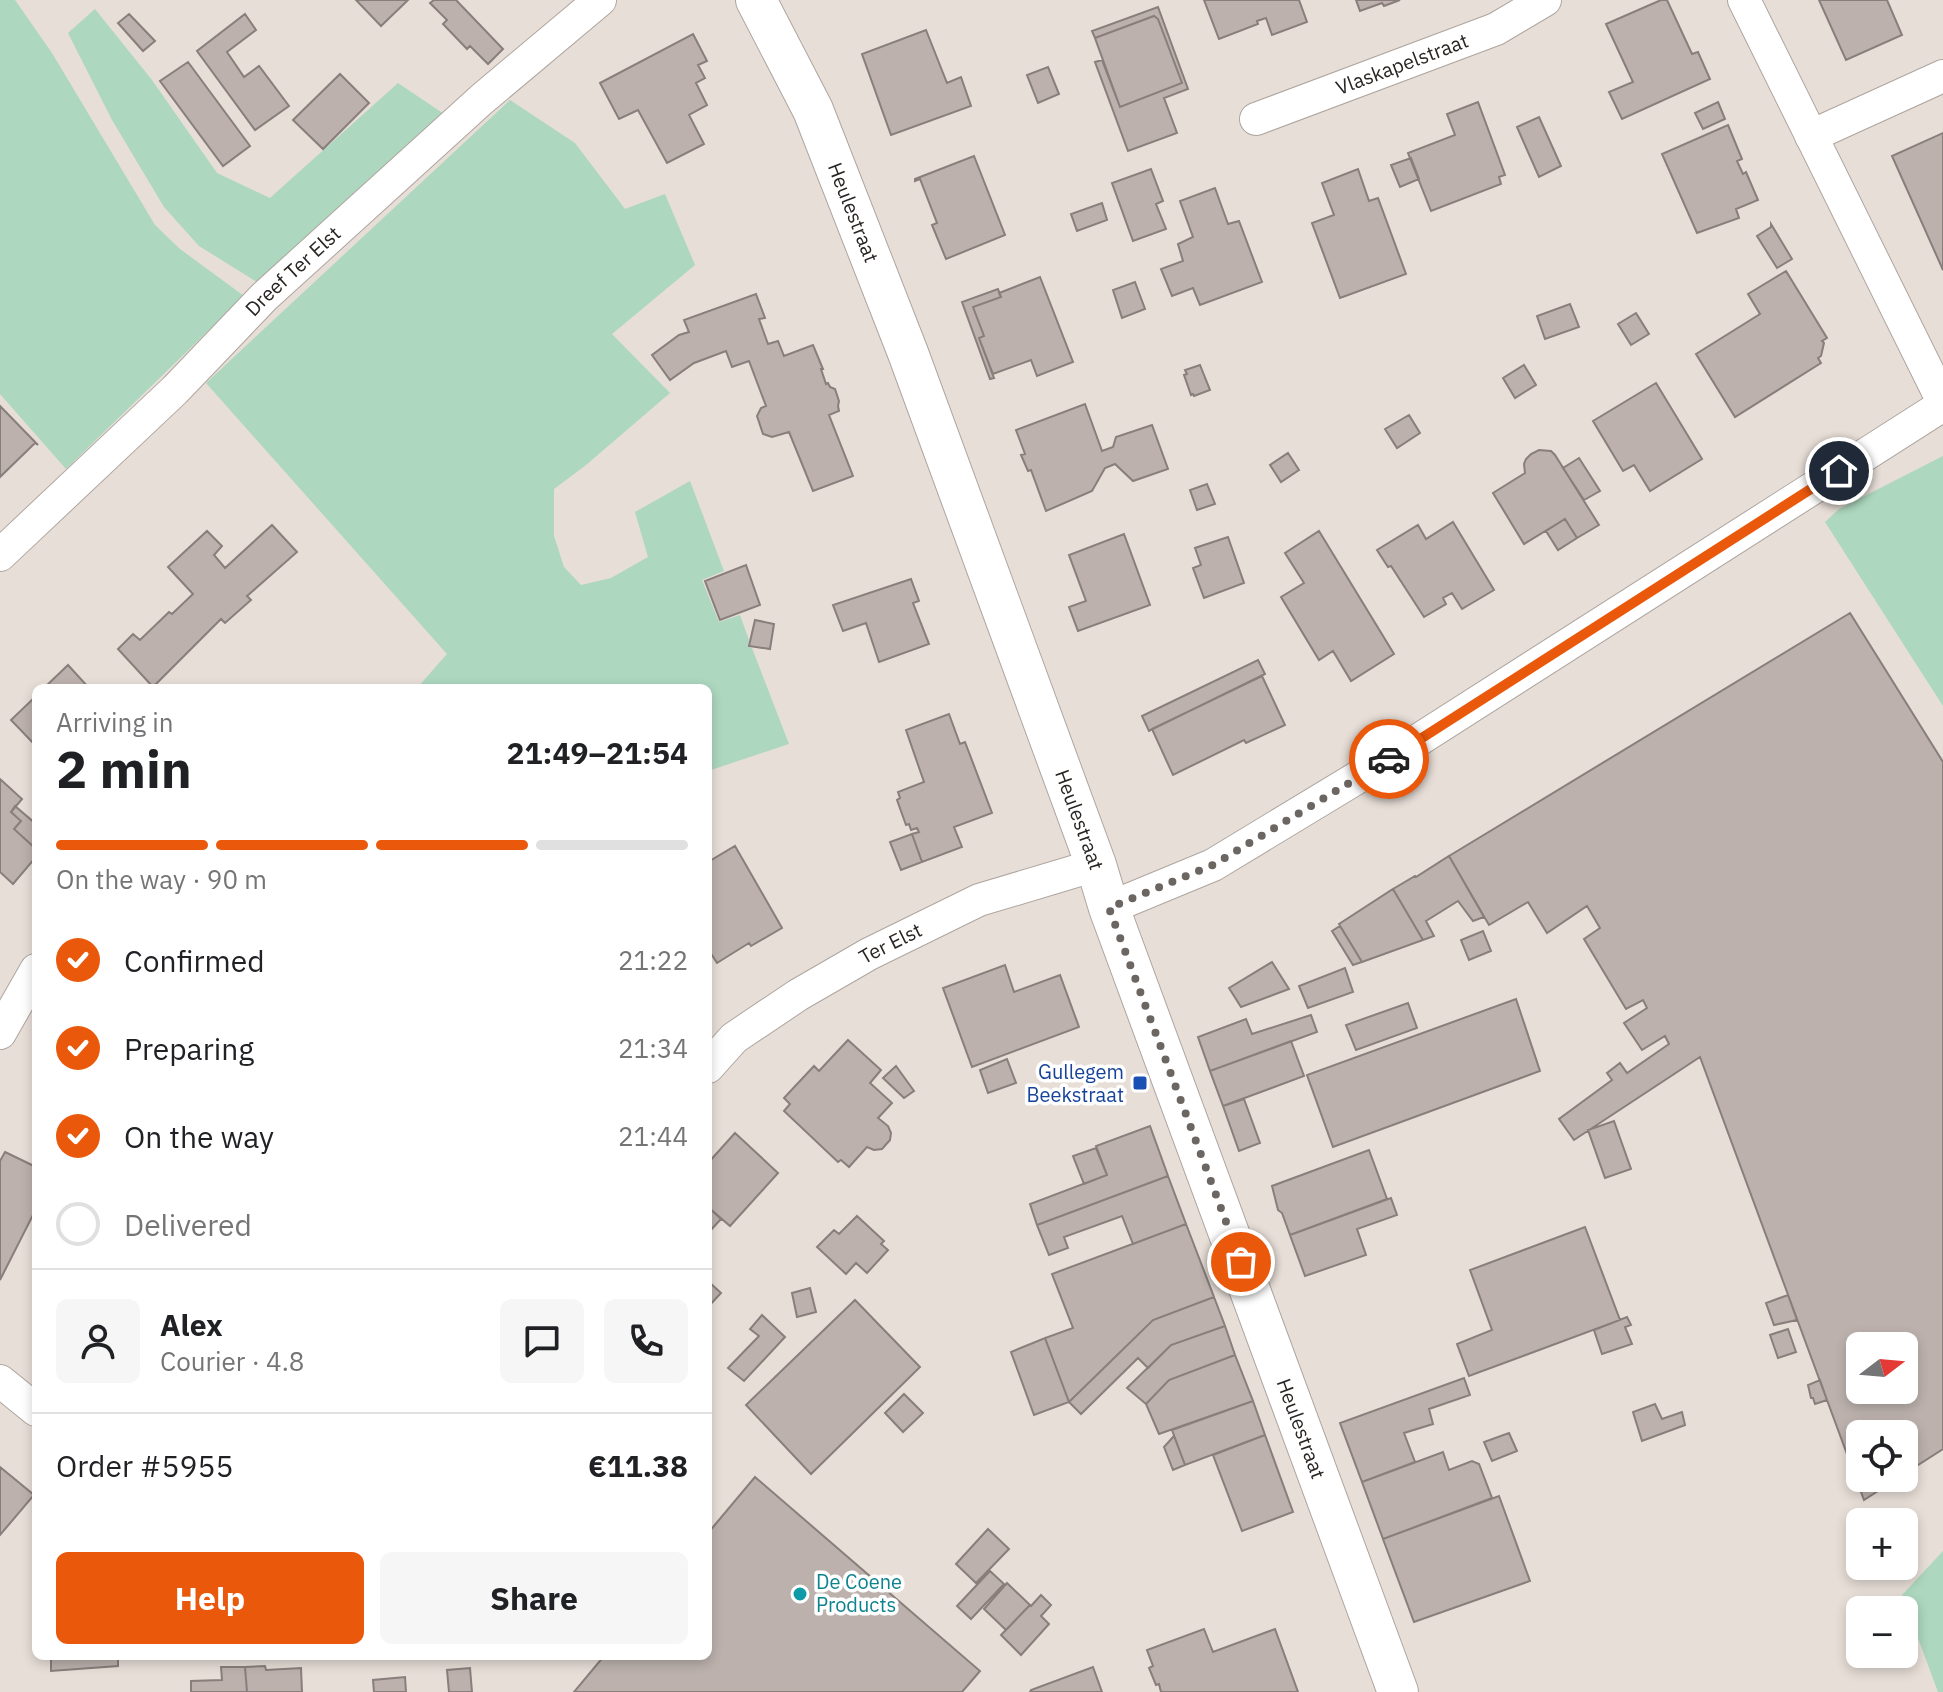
<!DOCTYPE html>
<meta charset="utf-8">
<style>
:root{--surface:#fff;--page:#f6f6f6;--text:#202124;--muted:#757577;--line:#e0e0e0;--accent:#ea580c}
body{margin:0;font-family:"IBM Plex Sans",sans-serif;background:var(--page);color:var(--text);height:100vh;display:flex;flex-direction:column;font-size:30px;white-space:nowrap}
*{box-sizing:border-box;margin:0}
p{font-size:26px;color:var(--muted)}
.icon{flex:none;width:44px;height:44px;fill:none;stroke:currentColor;stroke-width:2;stroke-linecap:round;stroke-linejoin:round}
.map{position:relative;flex:1;overflow:hidden}
.drawer{position:absolute;left:32px;top:684px;width:680px;height:976px;display:flex;flex-direction:column;background:var(--surface);border-radius:12px;box-shadow:0 4px 12px #0003}
.drawer>*{flex:none}
.needle{width:52px;rotate:74deg}
.controls{position:absolute;left:1846px;top:1332px;display:grid;gap:16px}
.controls a{display:grid;place-items:center;width:72px;height:72px;border-radius:12px;background:var(--surface);box-shadow:0 4px 12px #0003;font-size:40px}
.pin{position:absolute;display:grid;place-items:center;width:68px;height:68px;color:#fff;margin:-34px;border:4px solid #fff;border-radius:50%;box-shadow:0 2px 8px #0007}
.courier{position:absolute;display:grid;place-items:center;width:80px;height:80px;margin:-40px;border:6px solid #ea580c;border-radius:50%;background:#fff;color:#222;box-shadow:0 2px 10px #0007}
.head em{font-style:normal;font-weight:700}
.head div{display:flex;flex-direction:column-reverse}
.head{display:flex;align-items:center;justify-content:space-between;height:136px;padding:0 24px}
h1{font-size:52px;font-weight:700;line-height:60px}
.bar{display:grid;grid-template-columns:repeat(4,1fr);gap:12px 8px;align-content:center;height:96px;padding:0 24px}
.bar i{height:10px;border-radius:6px;background:var(--line)}
.bar .current{background:var(--accent)}
.bar p{grid-column:span 4}
.line{display:flex;align-items:center;gap:20px;padding:0 24px;border-top:2px solid var(--line)}
.line div{flex:1}
.round{display:grid;place-items:center;flex:none;width:84px;height:84px;border-radius:12px;background:var(--page)}
ol{padding:0 24px;list-style:none}
li{display:flex;align-items:center;gap:24px;height:88px}
li p{margin-inline-start:auto}
li .icon{padding:8px;border-radius:50%;background:var(--accent);color:#fff;stroke-width:4}
li:last-child{color:var(--muted)}
li i{width:44px;height:44px;border:4px solid var(--line);border-radius:50%}
.cta{display:flex;gap:16px;margin-top:auto;padding:16px 24px}
.cta a{flex:1;height:92px;border-radius:12px;background:var(--accent);color:#fff;font-size:32px;font-weight:700;line-height:92px;text-align:center}
.cta a+a{background:var(--page);color:var(--text)}
.map>svg:first-child{display:block}
.green{fill:#add7be}
.building{fill:#bcb1ad;stroke:#897e7b;stroke-width:2;fill-rule:evenodd}
.lines{fill:none;stroke-linecap:round;stroke-linejoin:round}
.minor-casing{stroke:#aea59f;stroke-width:34}
.tertiary-casing{stroke:#aea59f;stroke-width:42}
.minor{stroke:#fff;stroke-width:32}
.tertiary{stroke:#fff;stroke-width:40}
.done{stroke:#6c6662;stroke-width:8;stroke-dasharray:0 14.4}
.route{stroke:#ea580c;stroke-width:10}
.transit-dot{fill:#1a4fb4;stroke:#fff;stroke-width:3}
.culture-dot{fill:#0f9aa8;stroke:#fff;stroke-width:3}
.labels{text-anchor:middle;stroke-width:7;stroke-linejoin:round;paint-order:stroke}
.street-label{font-size:20px;fill:#292523;stroke:#fff}
.transit-label{font-size:20px;fill:#164399;stroke:#fff;text-anchor:end}
.culture-label{font-size:20px;fill:#0d838f;stroke:#fff;text-anchor:start}
</style>
<div class="map">
<svg width="1943" height="1692" viewBox="0 0 1943 1692">
<rect width="100%" height="100%" fill="#e7ded7"/>
<path class="green" d="M0 0H15L52 53 155 225 180 249 244 296 66 469 0 394Z
M95 9 152 80 217 173 270 198 398 83 444 114 260 284 199 246 164 207 112 120 68 33Z
M510 100 575 143 625 209 665 194 695 265 612 334 670 393 586 465 554 489V536L564 567 581 585 611 578 648 557 635 512 690 481 724 571 702 580 719 622 740 615 749 640 748 646 752 648 789 744 708 771V688H417L447 654 206 383Z
M1943 456V706L1825 522 1839 509Z
M1943 1551V1692H1938L1902 1595Z"/>
<path class="building" d="M356 0H408L381 26Z
M434 0H456L503 49 488 64 470 46 467 49 443 24 447 20 430 3Z
M1204 0H1299L1307 22 1272 35 1266 18 1257 21 1258 24 1219 39Z
M1356 0H1400L1384 6 1382 3 1360 11Z
M1661 0H1667L1692 54 1698 52 1710 79 1622 119 1609 92 1633 82 1606 24Z
M1819 0H1887L1902 35 1846 60Z
M1158 7 1188 89 1164 98 1177 133 1128 151 1095 62 1102 60 1120 107 1182 83 1158 19 1154 16 1095 38 1092 31Z
M129 14 155 41 143 51 118 23Z
M245 14 256 30 227 52 244 77 259 66 289 106 255 130 197 51Z
M1154 16 1158 19 1182 83 1120 107 1095 38Z
M926 30 947 83 961 77 971 106 891 135 862 54Z
M693 34 707 61 698 65 705 78 696 83 707 105 689 115 704 144 667 163 638 110 619 119 600 83Z
M188 62 250 146 223 166 160 81Z
M1048 67 1059 94 1038 103 1027 75Z
M340 74 369 103 323 149 293 120Z
M1478 102 1505 175 1499 177 1501 184 1431 211 1408 153 1455 135 1447 114Z
M1718 102 1725 119 1703 129 1695 113Z
M1539 117 1561 166 1539 177 1517 127Z
M1728 125 1742 159 1737 161 1743 174 1746 172 1758 200 1736 209 1739 218 1697 233 1662 154Z
M1943 133V270L1892 156Z
M974 156 1005 235 946 259 932 225 937 223 920 179 915 181V179Z
M1411 158 1419 179 1400 187 1391 165Z
M1151 169 1163 201 1156 204 1166 229 1133 241 1112 183Z
M1358 169 1369 201 1378 198 1406 274 1340 298 1312 223 1334 215 1322 183Z
M1215 188 1228 224 1239 221 1262 282 1200 305 1193 288 1172 296 1161 269 1183 261 1178 244 1193 237 1180 201Z
M1102 203 1107 220 1077 231 1071 214Z
M1771 224 1792 259 1777 268 1757 236 1771 227Z
M1786 271 1827 338 1822 341 1824 343 1821 356 1818 358 1821 363 1735 417 1696 354 1760 314 1748 294Z
M1040 277 1073 362 1037 376 1031 360 993 374 979 338 984 336 973 307 1001 297 999 293Z
M1135 282 1145 309 1122 318 1113 290Z
M998 289 1001 297 973 307 984 336 979 338 994 378 990 379 962 302Z
M756 294 765 318 759 319 768 344 778 341 784 356 813 345 823 369H821L826 384 828 383 830 387 835 389 839 401 838 406 839 411 829 415 853 476 813 491 789 432 772 437 763 434 757 416 761 408 766 406 749 361 732 367 726 351 694 363 670 380 652 355 679 335 689 332 684 320Z
M1570 304 1579 327 1545 339 1537 316Z
M1636 313 1649 334 1631 345 1618 324Z
M1200 365 1210 390 1194 396 1193 394 1191 395 1184 375 1187 374 1185 370Z
M1524 365 1536 385 1515 398 1503 378Z
M1656 383 1702 459 1650 491 1634 465 1623 471 1593 421Z
M1085 404 1102 451 1113 447 1116 437 1152 425 1168 469 1133 481 1115 464 1105 468 1092 491 1046 511 1031 470 1028 471 1021 455 1025 454 1016 430Z
M0 406 38 445 35 443 0 477Z
M1409 415 1420 433 1397 448 1385 429Z
M1539 450 1551 451 1555 455 1599 525 1577 538 1565 519 1524 544 1493 493 1525 473 1524 464 1526 459 1531 454Z
M1288 453 1299 470 1281 482 1270 465Z
M1579 458 1600 491 1584 500 1563 468Z
M1207 484 1215 504 1197 510 1190 490Z
M1565 519 1577 538 1558 550 1546 531Z
M1453 522 1494 590 1462 609 1452 593 1443 598 1446 604 1424 617 1391 566 1388 567 1377 550 1418 525 1426 539Z
M272 525 297 552 247 596 251 600 225 623 221 619 153 687 118 649 133 634 140 640 169 612 172 614 193 594 168 567 207 531 222 546 214 555 225 568Z
M1319 531 1394 654 1351 681 1333 651 1319 660 1281 597 1304 583 1285 553Z
M1124 534 1150 605 1078 631 1069 607 1086 601 1069 555Z
M1228 537 1244 583 1204 598 1193 568 1201 565 1195 548Z
M746 565 760 605 720 620 705 581Z
M911 579 919 601 913 603 929 644 879 662 866 623 843 631 833 605Z
M1850 613 1943 762V1449L1904 1474V1434H1860V1478H1898L1864 1500 1700 1057 1574 1140 1559 1119 1612 1080 1607 1073 1620 1063 1627 1073 1669 1044 1665 1036 1642 1050 1624 1023 1647 1008 1643 1000 1626 1009 1584 939 1600 928 1587 906 1547 933 1528 902 1489 925 1449 856ZM1860 1346H1904V1390H1860Z
M755 620 774 624 770 649 749 646Z
M1258 660 1265 674 1149 731 1142 716Z
M68 665 89 688H44Z
M1262 676 1285 725 1246 743 1244 740 1173 775 1152 729Z
M36 696V746L11 720Z
M949 714 960 744 965 742 992 813 954 827 962 847 922 862 912 834 919 832 917 828 911 830 909 824 906 825 897 800 900 798 898 792 924 782 906 730Z
M0 779 22 799 11 812 21 821 14 829 36 849V857L13 884 0 872Z
M15 806 36 824V849L14 829 21 821 11 812Z
M912 834 922 862 901 870 890 842Z
M735 846 782 928 751 946 749 943 717 963 708 949V906L710 904 708 900V862Z
M1449 856 1484 917 1473 921 1458 901 1426 921 1434 936 1423 940 1393 889 1415 876 1416 877Z
M1393 889 1423 940 1362 962 1339 924Z
M1340 926 1362 962 1353 965 1332 931Z
M1483 931 1491 951 1469 960 1461 940Z
M1272 962 1289 989 1241 1007 1229 988Z
M1005 965 1014 992 1060 975 1079 1027 972 1067 943 988Z
M1345 968 1353 992 1308 1008 1299 986Z
M1516 999 1540 1071 1333 1147 1307 1075Z
M1408 1003 1417 1028 1356 1050 1346 1025Z
M1311 1015 1317 1032 1210 1071 1198 1037 1246 1019 1252 1034Z
M848 1040 881 1070 870 1083 892 1103 878 1118 888 1126 891 1133 890 1140 882 1149 874 1150 867 1147 849 1167 841 1160 838 1162 784 1111 790 1104 784 1098 814 1066 819 1071Z
M1291 1041 1304 1076 1223 1106 1210 1071Z
M1007 1059 1016 1083 988 1093 980 1070Z
M896 1066 914 1091 904 1098 883 1078Z
M1244 1099 1260 1143 1239 1151 1223 1106Z
M1614 1121 1631 1169 1605 1178 1588 1130Z
M1150 1126 1168 1176 1037 1225 1030 1204 1107 1175 1096 1146Z
M735 1133 778 1173 730 1226 708 1207V1163Z
M1096 1148 1107 1175 1084 1184 1073 1156Z
M1369 1150 1387 1199 1290 1235 1282 1213 1278 1210 1272 1186Z
M5 1152 36 1167V1209L0 1280V1161Z
M1168 1176 1186 1224 1133 1244 1122 1216 1064 1237 1068 1248 1049 1255 1037 1225Z
M1391 1198 1397 1215 1357 1229 1366 1255 1305 1276 1290 1235Z
M708 1207 721 1219 709 1232 708 1231Z
M857 1216 884 1241 881 1244 888 1250 867 1273 856 1263 846 1274 817 1247 834 1230 839 1234Z
M1186 1224 1214 1297 1153 1320 1069 1402 1045 1338 1073 1328 1052 1274Z
M1585 1227 1620 1320 1469 1376 1457 1344 1492 1330 1470 1270Z
M708 1281 721 1293 708 1307Z
M810 1288 816 1312 797 1317 792 1293Z
M1788 1295 1797 1320 1774 1325 1766 1303Z
M1214 1297 1225 1326 1171 1345 1148 1368 1138 1358 1081 1414 1069 1402 1153 1320Z
M855 1300 920 1367 811 1474 746 1405Z
M762 1315 785 1337 744 1381 728 1368 759 1336 750 1329Z
M1627 1317 1631 1325 1625 1327 1632 1344 1602 1354 1594 1330Z
M1225 1326 1235 1355 1169 1380 1146 1404 1127 1388 1171 1345Z
M1788 1329 1796 1352 1778 1358 1770 1335Z
M1045 1338 1069 1402 1034 1415 1011 1352Z
M1235 1355 1253 1401 1159 1434 1146 1404 1169 1380Z
M1464 1378 1470 1395 1429 1409 1433 1424 1404 1433 1415 1462 1362 1482 1340 1423Z
M1820 1380 1827 1400 1815 1404 1813 1398H1811L1808 1385Z
M904 1394 923 1413 903 1432 885 1413Z
M1253 1401 1265 1435 1185 1465 1172 1430Z
M1655 1404 1662 1419 1682 1412 1685 1425 1642 1441 1633 1412Z
M1509 1433 1517 1451 1492 1461 1484 1442Z
M1265 1435 1293 1512 1242 1531 1213 1455Z
M1174 1436 1185 1465 1173 1470 1164 1447Z
M1443 1452 1449 1470 1472 1461 1479 1464 1492 1498 1383 1539 1362 1482Z
M0 1467 34 1495 0 1535Z
M755 1477 980 1671 962 1692H574L604 1656H708V1533Z
M1499 1496 1530 1581 1414 1622 1383 1539Z
M988 1529 1009 1549 976 1583 956 1564Z
M990 1571 1004 1584 971 1619 957 1606Z
M1007 1583 1030 1605 1006 1630 984 1609Z
M1041 1595 1051 1605 1041 1616 1049 1624 1021 1655 1001 1635 1030 1605 1031 1606Z
M1204 1629 1213 1652 1275 1629 1298 1692H1161L1159 1684 1156 1685 1149 1668 1153 1666 1147 1650Z
M1860 1633V1654H1863L1854 1657 1847 1638Z
M51 1656H118V1666L51 1671Z
M265 1666 266 1670 301 1668 302 1692H247L245 1667Z
M221 1667H245L247 1692H191V1681L222 1680Z
M1093 1667 1102 1692H1030L1031 1690Z
M470 1668 472 1692H449L447 1670Z
M405 1677 406 1692H374L373 1680Z"/>
<g class="lines">
<g class="minor-casing">
<g id="minor">
<path d="M1744 0 1943 402"/>
<path id="s1" d="M1256 119 1496 29 1545 0"/>
<path d="M1811 136 1943 76"/>
<path id="s2" d="M0 555 175 390 264 297 482 99 600 0"/>
<path d="M1109 908 1213 865 1398 753 1943 405"/>
<path d="M0 1033 36 970"/>
<path id="s3" d="M708 1067 734 1038 798 995 869 954 979 900 1096 865"/>
<path d="M0 1381 36 1410"/>
</g>
</g>
<g class="tertiary-casing">
<g id="tertiary">
<path id="s4" d="M756 0 813 110 908 353 1096 865 1109 908 1398 1692"/>
</g>
</g>
<use href="#minor" class="minor"/>
<use href="#tertiary" class="tertiary"/>
</g>
<g class="lines">
<path class="done" d="M1241 1262 1109 908 1213 865 1389 759"/>
<path class="route" d="M1389 759 1839 471"/>
</g>
<rect class="transit-dot" x="1132" y="1075" width="16" height="16" rx="4"/>
<circle class="culture-dot" cx="800" cy="1594" r="8"/>
<g class="labels">
<g class="street-label">
<text dy="7" stroke="none"><textPath href="#s1" startOffset="156">Vlaskapelstraat</textPath></text>
<text dy="7" stroke="none"><textPath href="#s4" startOffset="234">Heulestraat</textPath></text>
<text dy="7" stroke="none"><textPath href="#s2" startOffset="408">Dreef Ter Elst</textPath></text>
<text dy="7" stroke="none"><textPath href="#s4" startOffset="882">Heulestraat</textPath></text>
<text dy="7" stroke="none"><textPath href="#s3" startOffset="222">Ter Elst</textPath></text>
<text dy="7" stroke="none"><textPath href="#s4" startOffset="1530">Heulestraat</textPath></text>
</g>
<g class="transit-label">
<text x="1124" y="1079">Gullegem<tspan x="1124" dy="23">Beekstraat</tspan></text>
</g>
<g class="culture-label">
<text x="816" y="1589">De Coene<tspan x="816" dy="23">Products</tspan></text>
</g>
</g>
</svg>
<div class="controls">
<a><svg class="needle" viewBox="-14 -14 28 28"><path d="M0-13l5 13h-10z" fill="#e53935"/><path d="M0 13l5-13h-10z" fill="#757577"/></svg></a>
<a><svg class="icon" aria-label="locate" viewBox="0 0 24 24"><circle cx="12" cy="12" r="6"/><path d="M12 2v4M12 18v4M2 12h4M18 12h4"/></svg></a>
<a>+</a>
<a>−</a>
</div>
<div class="pin" style="left:1241px;top:1262px;background:#ea580c"><svg class="icon" aria-label="bag" viewBox="0 0 24 24"><path d="M5 8h14l-1 12H6zM9 8a3 3 0 0 1 6 0"/></svg></div>
<div class="pin" style="left:1839px;top:471px;background:#1f2937"><svg class="icon" aria-label="home" viewBox="0 0 24 24"><path d="M3 11l9-7 9 7M6 9v11h12V9"/></svg></div>
<div class="courier" style="left:1389px;top:759px"><svg class="icon" aria-label="car" viewBox="0 0 24 24"><path d="M5 17H2v-5l4-1 3-4h7l3 4 3 1v5h-3M9 17h6M6 11h13"/><circle cx="7" cy="17" r="2"/><circle cx="17" cy="17" r="2"/></svg></div>
<section class="drawer">
<div class="head"><div><h1>2 min</h1><p>Arriving in</p></div><em>21:49–21:54</em></div>
<div class="bar"><i class="current"></i><i class="current"></i><i class="current"></i><i></i><p>On the way · 90 m</p></div>
<ol>
<li><svg class="icon" aria-label="check" viewBox="0 0 24 24"><path d="M5 12l5 5 9-10"/></svg>Confirmed<p>21:22</p></li>
<li><svg class="icon" aria-label="check" viewBox="0 0 24 24"><path d="M5 12l5 5 9-10"/></svg>Preparing<p>21:34</p></li>
<li><svg class="icon" aria-label="check" viewBox="0 0 24 24"><path d="M5 12l5 5 9-10"/></svg>On the way<p>21:44</p></li>
<li><i></i>Delivered</li>
</ol>
<div class="line" style="height:144px"><a class="round"><svg class="icon" aria-label="person" viewBox="0 0 24 24"><circle cx="12" cy="8" r="4"/><path d="M4 21q1-7 8-7t8 7"/></svg></a><div><b>Alex</b><p>Courier · 4.8</p></div><a class="round"><svg class="icon" aria-label="chat" viewBox="0 0 24 24"><path d="M4 5h16v11H9l-5 4z"/></svg></a><a class="round"><svg class="icon" aria-label="phone" viewBox="0 0 24 24"><path d="M5 4h4l2 5-3 2q2 4 5 5l2-3 5 2v4C11 20 4 13 5 4z"/></svg></a></div>
<div class="line" style="height:104px"><div>Order #5955</div><b>€11.38</b></div>
<div class="cta"><a>Help</a><a>Share</a></div>
</section>
</div>
